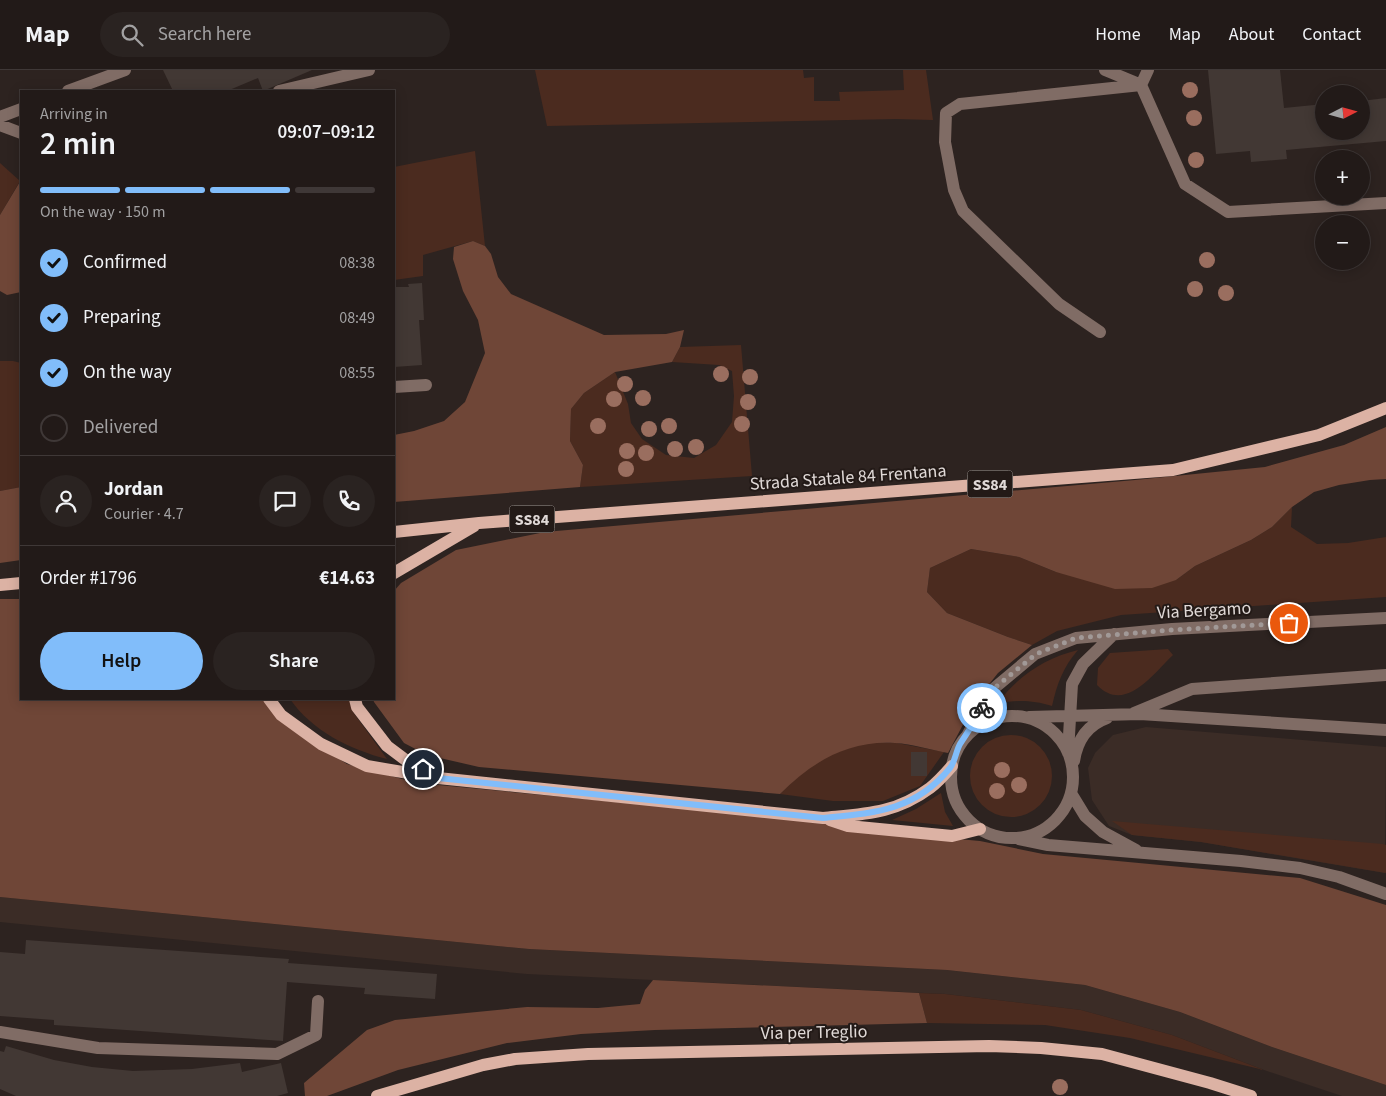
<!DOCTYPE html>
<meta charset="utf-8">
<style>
:root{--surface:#221a18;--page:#2a2321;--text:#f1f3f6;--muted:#a2a1a2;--line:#3f3837;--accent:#81bdfa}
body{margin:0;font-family:"Source Sans 3",sans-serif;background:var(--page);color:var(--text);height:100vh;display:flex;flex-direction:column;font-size:19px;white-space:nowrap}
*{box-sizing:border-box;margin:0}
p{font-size:16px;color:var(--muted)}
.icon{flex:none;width:28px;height:28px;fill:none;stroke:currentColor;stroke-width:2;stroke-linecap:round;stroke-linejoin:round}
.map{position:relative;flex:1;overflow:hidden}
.details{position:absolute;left:20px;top:20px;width:375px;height:610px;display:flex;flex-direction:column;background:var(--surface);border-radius:0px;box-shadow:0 2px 12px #0003,0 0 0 1px var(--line)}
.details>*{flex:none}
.needle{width:32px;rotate:84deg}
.fabs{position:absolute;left:1315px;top:15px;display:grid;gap:10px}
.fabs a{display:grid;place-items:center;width:55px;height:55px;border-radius:50%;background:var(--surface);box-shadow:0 2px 12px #0003,0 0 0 1px var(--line);font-size:25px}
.pin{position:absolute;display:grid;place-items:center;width:42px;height:42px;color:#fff;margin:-21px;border:2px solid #fff;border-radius:50%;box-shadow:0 1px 5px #0007}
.courier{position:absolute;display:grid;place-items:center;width:50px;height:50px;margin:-25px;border:4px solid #81bdfa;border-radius:50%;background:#fff;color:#222;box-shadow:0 1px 6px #0007}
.overview em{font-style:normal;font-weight:600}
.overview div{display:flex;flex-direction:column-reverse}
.overview{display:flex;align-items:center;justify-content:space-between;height:85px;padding:0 20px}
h1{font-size:32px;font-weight:600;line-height:38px}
.bar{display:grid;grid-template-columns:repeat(4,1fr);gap:8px 5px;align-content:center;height:60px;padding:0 20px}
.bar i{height:6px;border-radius:4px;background:var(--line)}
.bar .on{background:var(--accent)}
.bar p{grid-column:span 4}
.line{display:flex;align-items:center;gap:12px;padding:0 20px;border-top:1px solid var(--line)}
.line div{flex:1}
.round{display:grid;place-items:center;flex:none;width:52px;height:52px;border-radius:26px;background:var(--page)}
ol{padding:0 20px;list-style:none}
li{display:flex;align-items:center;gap:15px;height:55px}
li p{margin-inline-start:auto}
li .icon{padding:5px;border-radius:50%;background:var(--accent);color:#111;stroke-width:4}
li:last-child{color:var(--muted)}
li i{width:28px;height:28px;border:2px solid var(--line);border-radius:50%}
.action{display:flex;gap:10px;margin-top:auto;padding:10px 20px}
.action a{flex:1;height:58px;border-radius:30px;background:var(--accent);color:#111;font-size:20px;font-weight:600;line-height:58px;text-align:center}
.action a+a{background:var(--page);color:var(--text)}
header{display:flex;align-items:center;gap:30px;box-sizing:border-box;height:70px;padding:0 25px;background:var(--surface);border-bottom:1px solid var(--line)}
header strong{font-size:24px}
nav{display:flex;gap:28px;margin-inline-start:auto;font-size:18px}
.search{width:350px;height:45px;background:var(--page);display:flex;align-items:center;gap:12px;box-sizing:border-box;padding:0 18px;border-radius:28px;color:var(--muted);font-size:19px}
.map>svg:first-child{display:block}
.built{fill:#3b2c26}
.green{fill:#4b2b1f}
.forest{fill:#6f4637}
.building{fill:#423834}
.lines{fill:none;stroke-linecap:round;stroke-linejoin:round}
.minor{stroke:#806c65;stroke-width:12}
.major{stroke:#dcb2a4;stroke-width:12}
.tree{fill:#9a6e5f}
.done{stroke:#a19997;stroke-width:5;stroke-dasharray:0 9}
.route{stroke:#81bdfa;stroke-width:6}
.labels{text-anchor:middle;stroke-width:4;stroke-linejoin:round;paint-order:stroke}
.shield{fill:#231a17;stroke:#a7a09d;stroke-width:1}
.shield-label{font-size:16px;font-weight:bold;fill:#e0d9d7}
.street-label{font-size:18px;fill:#e0d9d7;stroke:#231a17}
</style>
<header>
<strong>Map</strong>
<div class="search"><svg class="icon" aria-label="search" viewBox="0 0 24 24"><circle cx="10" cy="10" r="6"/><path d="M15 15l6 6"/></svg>Search here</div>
<nav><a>Home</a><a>Map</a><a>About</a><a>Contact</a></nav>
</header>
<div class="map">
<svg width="1386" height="1026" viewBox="0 0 1386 1026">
<rect width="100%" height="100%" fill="#2d2320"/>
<path class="built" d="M1146 657 1386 677 1385 803 1201 772 1132 765 1109 756 1092 730 1088 698 1095 683 1113 665Z
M0 827 529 879 947 900 1085 915 1180 942 1272 977 1386 1015V1026H1342L1264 1000 1172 965 1081 940 945 924 527 904 0 852Z"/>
<path class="green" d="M535 0H803L804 8 814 7V31H840L839 22 904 20 903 0H926L933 50 896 49 547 56Z
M475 81 485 176 473 171 423 185V206L394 210V97Z
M0 93 20 111 0 145Z
M741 275 752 406 580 417 583 395 570 371 571 339 584 323 615 302 628 334 631 353 642 369 666 385 694 388 716 375 732 352 734 326 732 301 719 295 672 292 680 277Z
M0 291H13L21 293V417L0 421Z
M1292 437 1291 457 1317 474 1348 473 1386 467V527L1121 545 1057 561 1032 575 1008 567 947 543 927 522 930 498 971 479 1019 487 1056 502 1176 510 1195 496 1251 470 1272 457Z
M1168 579 1173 585C1153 604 1125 644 1097 615L1098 598 1110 583Z
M1078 580C1063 597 1057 614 1052 636 1032 630 1019 630 998 633 1018 606 1045 588 1078 580Z
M290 629H349L353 642 387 689C351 680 312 661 290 629Z
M970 706a41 41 0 1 1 82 0a41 41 0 1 1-82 0Z
M869 673H897L944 682 920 716 883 731H833L780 724C797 707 818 688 842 680 850 677 860 675 869 673Z
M941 723 945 742 953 756 892 750 916 739Z
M1112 751 1383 774 1386 775V803L1201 772 1132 765Z
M919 923 945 924 1081 940 1172 965 1264 1000 1130 968 1045 955 927 953Z"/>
<path class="forest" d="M21 110V222L7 225 0 221V145Z
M473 171 485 176 491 184 498 207 511 224 604 265 666 264 684 260 680 277 672 292 615 302 584 323 571 339 570 371 583 395 580 417 394 432V365L414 361 444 351 465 332 485 283 478 250 463 221 453 189 454 177Z
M1386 357V409L1370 410 1339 415 1314 422 1292 437 1272 457 1251 470 1195 496 1176 510 1152 518 1115 519 1056 502 1019 487 971 479 930 498 927 522 947 543 1008 567 1032 575 998 603 975 632 948 683C931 680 912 674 895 673 848 670 812 692 780 724L479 697 427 685 404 673 374 632 373 629H394V521L401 513 456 480 545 462 1135 410 1265 397 1344 375Z
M21 417V490L0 493V421Z
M0 529H21V629H262L290 657 347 694 417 713 817 751 882 762 980 771 1043 784 1300 808 1386 835V1015L1272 977 1180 942 1085 915 947 900 529 879 0 827Z
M653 910 919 923 927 953 655 960 581 964 507 973 398 1000 327 1026H305L304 1013 367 960 395 950 527 937 598 938 640 934 645 920Z"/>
<path class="building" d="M163 0H312L263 21 258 8 227 21H173Z
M1208 0H1280L1284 38 1324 34V61H1361V31L1386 28V71L1286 80 1287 89 1251 92 1250 81 1216 84Z
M422 213 424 250H419L422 295 394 297V217H409L408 214Z
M911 682H927V706H911Z
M26 870 289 889 288 893 437 904 435 929 364 924 365 918 287 912 283 971 54 955V950L0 946V882L25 884Z
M6 976 54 990 92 997 133 1001 192 999 240 993 242 1002 281 993 288 1023 277 1026H16L0 1019V981L4 982Z"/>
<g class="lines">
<path class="minor" d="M1105 0 1139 14
M1141 15 1185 114 1228 142 1386 133
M1141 15 1148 0
M68 21 125 0
M279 21 369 0
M0 47 21 39
M0 55 21 63
M1100 262 1059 234 963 141 954 120 945 72 946 43 960 34 1141 15
M394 317 426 315
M1134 643 1192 619 1386 605
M951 707a61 61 0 1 1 122 0a61 61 0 1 1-122 0Z
M1029 647 1140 644 1386 660
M968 664 992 620 1035 584 1076 568 1172 559 1386 548
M1068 683 1072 614 1083 594 1114 564
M1074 691C1077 671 1087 655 1107 648
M1071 723 1085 746 1103 762 1136 780
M1019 769 1048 775 1241 791 1300 798 1339 807 1386 824
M0 962 98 978 277 984 316 965 318 931"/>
<path class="major" d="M394 462 479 453 1173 400 1319 365 1386 338
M394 503 474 456
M0 515 21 513
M269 629 281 645 321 674 367 696 438 708 823 748C864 744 895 744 930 718 938 712 945 704 952 696
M355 629 357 637 387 676 407 691 429 703
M830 750 848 756 952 766 980 759
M377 1026 483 995 515 989 588 984 989 976 1041 978 1102 984 1210 1013 1251 1026"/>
</g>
<g class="tree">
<circle cx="1190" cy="20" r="8"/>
<circle cx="1194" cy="48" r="8"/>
<circle cx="1196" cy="90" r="8"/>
<circle cx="1207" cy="190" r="8"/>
<circle cx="1195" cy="219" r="8"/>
<circle cx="1226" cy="223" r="8"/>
<circle cx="721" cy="304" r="8"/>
<circle cx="750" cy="307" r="8"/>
<circle cx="625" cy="314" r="8"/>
<circle cx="643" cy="328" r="8"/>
<circle cx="614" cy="329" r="8"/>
<circle cx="748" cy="332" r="8"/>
<circle cx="742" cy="354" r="8"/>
<circle cx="598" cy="356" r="8"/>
<circle cx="669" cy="356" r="8"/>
<circle cx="649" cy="359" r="8"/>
<circle cx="696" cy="377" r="8"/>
<circle cx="675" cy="379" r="8"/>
<circle cx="627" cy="381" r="8"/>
<circle cx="646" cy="383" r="8"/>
<circle cx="626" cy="399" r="8"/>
<circle cx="1002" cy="700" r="8"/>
<circle cx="1019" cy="715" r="8"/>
<circle cx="997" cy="721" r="8"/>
<circle cx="1060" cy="1017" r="8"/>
</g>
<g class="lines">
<path class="done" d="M982 638 992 620 1036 584 1076 568 1172 560 1289 553"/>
<path class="route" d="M423 699 438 708 823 748C874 743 915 741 950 698 955 692 956 681 960 674 968 662 975 651 982 638"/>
</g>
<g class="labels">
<g class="shield">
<rect x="967.5" y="400.5" width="45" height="27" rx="4"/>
<rect x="509.5" y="435.5" width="45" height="27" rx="4"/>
</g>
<g class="shield-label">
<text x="990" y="420">SS84</text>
<text x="532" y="455">SS84</text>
</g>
<g class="street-label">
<text transform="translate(848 407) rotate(-4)" y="6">Strada Statale 84 Frentana</text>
<text transform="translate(1204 540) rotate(-3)" y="6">Via Bergamo</text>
<text transform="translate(814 962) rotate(-1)" y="6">Via per Treglio</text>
</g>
</g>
</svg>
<div class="fabs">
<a><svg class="needle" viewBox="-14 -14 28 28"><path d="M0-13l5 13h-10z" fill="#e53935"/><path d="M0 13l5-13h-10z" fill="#a2a1a2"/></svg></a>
<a>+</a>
<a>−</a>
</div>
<div class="pin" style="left:1289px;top:553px;background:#ea580c"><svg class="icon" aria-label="bag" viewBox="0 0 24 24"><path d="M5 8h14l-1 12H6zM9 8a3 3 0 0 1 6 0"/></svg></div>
<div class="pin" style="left:423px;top:699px;background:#1f2937"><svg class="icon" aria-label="home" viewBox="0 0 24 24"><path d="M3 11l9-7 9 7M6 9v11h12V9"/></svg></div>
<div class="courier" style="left:982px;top:638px"><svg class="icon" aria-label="bike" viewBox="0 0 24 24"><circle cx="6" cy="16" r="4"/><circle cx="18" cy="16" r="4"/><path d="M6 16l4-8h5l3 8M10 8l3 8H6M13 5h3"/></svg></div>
<section class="details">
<div class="overview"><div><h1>2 min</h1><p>Arriving in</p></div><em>09:07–09:12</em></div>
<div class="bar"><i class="on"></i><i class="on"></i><i class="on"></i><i></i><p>On the way · 150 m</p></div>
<ol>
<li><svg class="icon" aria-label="check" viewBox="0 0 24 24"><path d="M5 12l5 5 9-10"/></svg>Confirmed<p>08:38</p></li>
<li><svg class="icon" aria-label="check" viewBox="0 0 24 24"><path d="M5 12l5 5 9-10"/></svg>Preparing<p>08:49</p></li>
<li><svg class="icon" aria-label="check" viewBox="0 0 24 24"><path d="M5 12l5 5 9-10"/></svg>On the way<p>08:55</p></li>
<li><i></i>Delivered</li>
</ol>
<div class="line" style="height:90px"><a class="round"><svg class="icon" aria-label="person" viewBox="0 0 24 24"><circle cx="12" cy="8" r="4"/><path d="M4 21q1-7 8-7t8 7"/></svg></a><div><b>Jordan</b><p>Courier · 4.7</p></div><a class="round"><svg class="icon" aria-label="chat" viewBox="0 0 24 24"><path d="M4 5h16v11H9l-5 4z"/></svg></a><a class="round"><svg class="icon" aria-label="phone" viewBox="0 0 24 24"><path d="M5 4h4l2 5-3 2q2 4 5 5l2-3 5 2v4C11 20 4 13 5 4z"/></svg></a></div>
<div class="line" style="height:65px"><div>Order #1796</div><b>€14.63</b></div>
<div class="action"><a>Help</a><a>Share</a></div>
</section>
</div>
